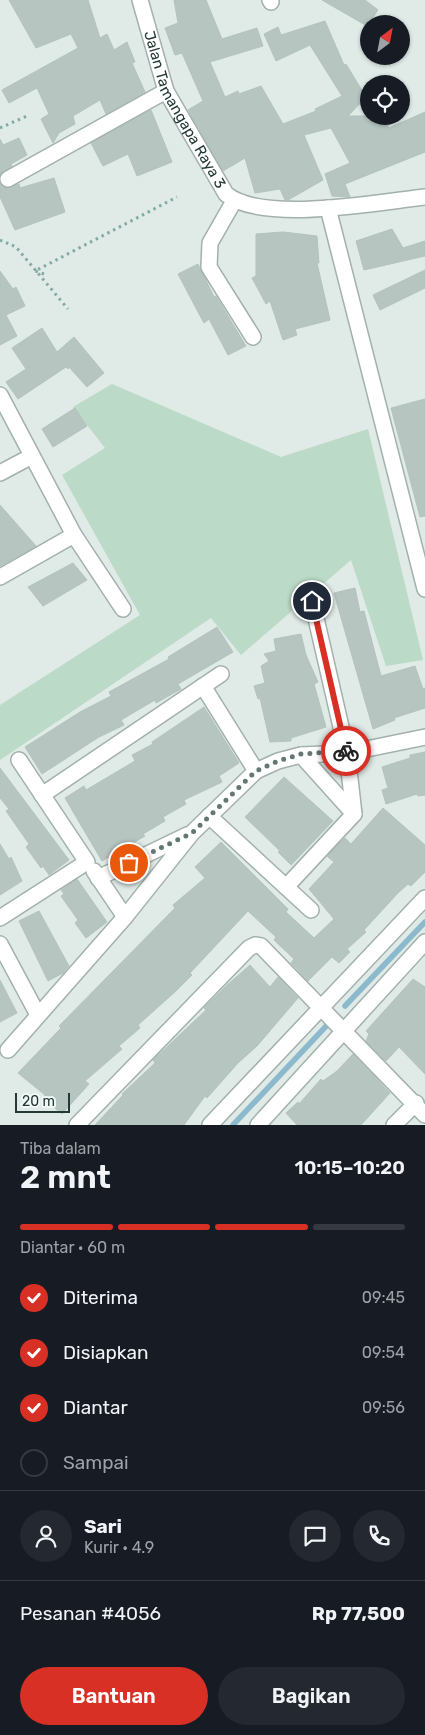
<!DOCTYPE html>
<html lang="id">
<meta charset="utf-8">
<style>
:root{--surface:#171b24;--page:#242831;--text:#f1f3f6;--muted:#9ea1a6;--line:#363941;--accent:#d93025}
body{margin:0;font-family:Rubik,sans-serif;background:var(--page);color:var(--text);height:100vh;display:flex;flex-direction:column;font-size:19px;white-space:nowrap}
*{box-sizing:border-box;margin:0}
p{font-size:16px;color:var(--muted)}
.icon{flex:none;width:28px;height:28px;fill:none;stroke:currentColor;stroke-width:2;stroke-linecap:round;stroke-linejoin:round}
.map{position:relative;height:1125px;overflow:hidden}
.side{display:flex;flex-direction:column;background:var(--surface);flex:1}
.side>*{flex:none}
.needle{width:32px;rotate:32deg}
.controls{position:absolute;left:360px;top:15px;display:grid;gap:10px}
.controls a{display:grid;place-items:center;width:50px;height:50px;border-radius:50%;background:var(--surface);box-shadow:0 1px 4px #0004;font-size:25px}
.scale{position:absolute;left:15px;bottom:12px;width:55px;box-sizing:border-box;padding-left:5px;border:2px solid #223936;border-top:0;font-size:14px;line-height:18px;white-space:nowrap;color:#223936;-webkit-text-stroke:4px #f1f7f5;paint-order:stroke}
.pin{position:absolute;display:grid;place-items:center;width:42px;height:42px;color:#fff;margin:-21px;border:2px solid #fff;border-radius:50%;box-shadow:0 1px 5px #0007}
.courier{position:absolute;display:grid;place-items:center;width:50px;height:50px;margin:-25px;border:4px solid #d93025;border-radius:50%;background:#fff;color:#222;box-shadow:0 1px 6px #0007}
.head em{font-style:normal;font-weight:600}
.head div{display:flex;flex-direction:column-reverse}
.head{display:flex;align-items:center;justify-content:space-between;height:85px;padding:0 20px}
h1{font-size:32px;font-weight:600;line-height:38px}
.bar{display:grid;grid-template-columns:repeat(4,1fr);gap:8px 5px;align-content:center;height:60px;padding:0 20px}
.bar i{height:6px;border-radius:4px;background:var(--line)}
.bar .on{background:var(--accent)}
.bar p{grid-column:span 4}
.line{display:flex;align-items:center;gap:12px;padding:0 20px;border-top:1px solid var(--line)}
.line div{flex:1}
.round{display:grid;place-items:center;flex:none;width:52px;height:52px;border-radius:26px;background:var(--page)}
ol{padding:0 20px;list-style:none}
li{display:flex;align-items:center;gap:15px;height:55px}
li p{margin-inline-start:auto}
li .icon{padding:5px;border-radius:50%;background:var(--accent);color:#fff;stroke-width:4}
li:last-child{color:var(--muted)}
li i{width:28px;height:28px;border:2px solid var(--line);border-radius:50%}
.cta{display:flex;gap:10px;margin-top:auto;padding:10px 20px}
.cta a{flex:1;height:58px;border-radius:30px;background:var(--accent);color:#fff;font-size:20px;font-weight:600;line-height:58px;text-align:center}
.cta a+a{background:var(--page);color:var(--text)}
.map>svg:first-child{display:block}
.green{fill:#bbdac7}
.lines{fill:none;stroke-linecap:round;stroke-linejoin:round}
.stream{stroke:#8cb9cc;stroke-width:5.5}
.building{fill:#b6c5c0;stroke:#b3c3bf}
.minor-casing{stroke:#a3b1ae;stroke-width:18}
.path{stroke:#83aba4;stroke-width:3;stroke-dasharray:2.5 4;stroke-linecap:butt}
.minor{stroke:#fff;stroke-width:15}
.done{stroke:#647774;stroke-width:5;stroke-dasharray:0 9}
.route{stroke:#d93025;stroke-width:6}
.labels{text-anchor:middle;stroke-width:4.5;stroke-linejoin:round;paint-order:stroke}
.street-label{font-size:15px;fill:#223936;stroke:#f1f7f5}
</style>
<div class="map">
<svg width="425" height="1125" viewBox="0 0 425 1125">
<rect width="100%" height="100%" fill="#e0eae7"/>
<path class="green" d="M112 384 281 457 368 429 423 660 386 666 351 560 241 655 211 618 0 760V705L140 615 62 475 105 448 73 407Z"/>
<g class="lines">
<path class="stream" d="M345 1006 425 922
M233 1125 330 1022"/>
</g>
<path class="building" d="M9 0H88L100 38 107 34 114 50 127 42 135 62 132 63 145 92 106 114 100 100 73 116 75 124 59 133 53 143 41 119 49 114 37 88 9 103 2 90 78 48 71 34 36 48Z
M174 0H206L222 39 257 28 263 46 210 62 225 97 238 91 239 94 261 86 283 124 316 111 315 109 342 96 310 45 276 61 264 34 278 27 281 35 325 21 344 65 346 64 366 97 348 116H383L389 128 425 112V152L345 184 350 197 332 196 325 174 350 163 331 128 304 135 323 180 288 200H285L280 189 255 193 245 158 223 171 188 110 203 101 182 53 175 55 165 28 178 23Z
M322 0H365L378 10 367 26Z
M151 110 172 162 137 176 128 154 103 166 91 143Z
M19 138 27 155 11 164 12 166 0 174V139L3 145Z
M54 178 65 212 15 230 0 197V184L8 188 19 184 20 188Z
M392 229 403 248 425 241V256L364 270 356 241Z
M283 232 317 236 319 263H317L330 320 295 329 297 335 283 340 270 301 266 304 252 278 256 276V234Z
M198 264 214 297 216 296 246 346 228 355 209 319 204 323 198 312 178 274Z
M425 270V288L380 310 373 295Z
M0 271 13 289 16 287 25 306 6 315 17 336 0 345Z
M42 328 57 352 74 337 104 373 87 387 69 367 68 369 66 367 18 399 6 382 26 369 12 348Z
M425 399V516L420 517 391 408Z
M75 408 87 426 53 447 42 429Z
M0 505 36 546 0 566Z
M73 563 87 580 43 606 28 587Z
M355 588 360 612 364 611 381 676 415 666 423 689 425 688V708L394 718 395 720 373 729 334 593Z
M217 627 233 652 178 684 181 689 156 703 155 700 121 720 124 725 99 737 42 774 25 747 80 712 111 696 109 692 169 659 168 657Z
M301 634 306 655 318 682 314 684 326 727 291 738V741L270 742 260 698 258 699 254 686 265 683 261 666 269 661 264 654 276 651 274 639Z
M204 707 239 763 219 776 222 782 184 800 186 804 163 817 165 821 143 834 145 836 102 861 65 798 84 786 86 790 135 761 132 755 153 744 152 742Z
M425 752V795L418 796 417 794 386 804 382 790 388 788 382 767 410 758V755Z
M0 768 69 860 49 875 43 866 41 868 26 847 29 844 6 811 9 809 0 798Z
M284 777 333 821 291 865 278 852 280 851 245 817Z
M383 808 425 845V872L411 886 408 884 398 893 364 930 366 932 347 949 350 952 339 963 332 957 308 981 291 963 294 959 274 940 276 937 248 911 190 973 192 975 176 991 138 1025 140 1028 119 1046 122 1049 85 1081 89 1084 62 1114 43 1098 45 1095 18 1073 61 1028 59 1026 175 908 173 905 205 878 195 867 221 842 288 909 286 912 314 938 334 919 309 889 334 862 327 856 345 838 351 844Z
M0 844 9 859 11 857 22 881 0 895Z
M77 879 107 922 86 938 75 923 78 920 61 896 64 894 61 890Z
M39 911 69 966 63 973 48 981 19 921Z
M250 965 270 987 278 977 298 998 257 1046 238 1063 207 1098 205 1096 184 1125H95L123 1095 122 1094 155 1063 153 1060 206 1010 204 1008 226 986Z
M413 979 425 987V1074L399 1047 386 1061 366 1041 369 1034 366 1031Z
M0 980 17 1013 0 1022Z
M353 1054 390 1093 361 1125H297L286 1113 298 1102 299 1104 321 1079 323 1081 337 1071Z"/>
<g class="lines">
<g class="minor-casing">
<g id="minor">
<path id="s1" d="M140 0 166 91 226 194C262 224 379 202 425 197"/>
<path d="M270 0 271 2"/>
<path d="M8 179 166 91"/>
<path d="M234 201 210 243 209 267 253 337"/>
<path d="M328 208 425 589"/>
<path d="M0 395 74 535 123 609"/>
<path d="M0 473 32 456"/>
<path d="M0 577 74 535"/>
<path d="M312 601 347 753 354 814"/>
<path d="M203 686 256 771"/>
<path d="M42 795 221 674"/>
<path d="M209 816 311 910"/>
<path d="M94 871 125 917"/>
<path d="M98 878 187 835"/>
<path d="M286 887 354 814 301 755"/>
<path d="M0 918 87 862 19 760"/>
<path d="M0 944 38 1015"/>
<path d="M8 1050 125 917 192 833 256 771 278 761 301 755 347 753 425 737"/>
<path d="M77 1125 249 948 255 945 261 946 425 1115"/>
<path d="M210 1125 425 898"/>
<path d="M258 1125 425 942"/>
<path d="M394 1125 416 1103"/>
</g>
</g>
<path class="path" d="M0 128 27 116
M0 240 16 247 68 309
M44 274 35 271 177 197"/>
<use href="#minor" class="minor"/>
</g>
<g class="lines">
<path class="done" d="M129 863 192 833 256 771 278 761 301 754 346 751"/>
<path class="route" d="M312 601 346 751"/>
</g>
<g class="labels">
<g class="street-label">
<text dy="5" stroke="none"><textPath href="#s1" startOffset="119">Jalan Tamangapa Raya 3</textPath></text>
</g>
</g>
</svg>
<div class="controls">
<a><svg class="needle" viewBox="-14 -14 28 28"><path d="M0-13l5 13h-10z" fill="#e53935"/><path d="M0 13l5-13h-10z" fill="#9ea1a6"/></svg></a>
<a><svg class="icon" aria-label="locate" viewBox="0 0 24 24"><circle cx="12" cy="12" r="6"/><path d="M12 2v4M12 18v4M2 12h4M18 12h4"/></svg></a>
</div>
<div class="scale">20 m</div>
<div class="pin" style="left:129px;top:863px;background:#ea580c"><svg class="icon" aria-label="bag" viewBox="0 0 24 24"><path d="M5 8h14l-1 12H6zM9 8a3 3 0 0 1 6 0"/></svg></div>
<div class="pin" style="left:312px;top:601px;background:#1f2937"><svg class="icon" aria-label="home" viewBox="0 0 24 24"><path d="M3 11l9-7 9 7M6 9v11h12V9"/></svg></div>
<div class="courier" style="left:346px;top:751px"><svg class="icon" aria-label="bike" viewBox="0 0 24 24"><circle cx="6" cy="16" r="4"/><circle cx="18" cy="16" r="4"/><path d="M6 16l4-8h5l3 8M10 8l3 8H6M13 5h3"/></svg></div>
</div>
<section class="side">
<div class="head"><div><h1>2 mnt</h1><p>Tiba dalam</p></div><em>10:15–10:20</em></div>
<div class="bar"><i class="on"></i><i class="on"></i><i class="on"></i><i></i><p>Diantar · 60 m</p></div>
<ol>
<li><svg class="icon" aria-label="check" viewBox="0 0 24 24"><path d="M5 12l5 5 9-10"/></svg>Diterima<p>09:45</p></li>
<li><svg class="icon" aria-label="check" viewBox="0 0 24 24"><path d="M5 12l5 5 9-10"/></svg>Disiapkan<p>09:54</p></li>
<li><svg class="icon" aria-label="check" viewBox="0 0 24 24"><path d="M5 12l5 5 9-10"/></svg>Diantar<p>09:56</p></li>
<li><i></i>Sampai</li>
</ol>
<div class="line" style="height:90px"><a class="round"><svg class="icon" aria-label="person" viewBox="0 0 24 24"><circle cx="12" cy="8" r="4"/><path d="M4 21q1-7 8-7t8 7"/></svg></a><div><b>Sari</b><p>Kurir · 4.9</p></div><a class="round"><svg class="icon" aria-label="chat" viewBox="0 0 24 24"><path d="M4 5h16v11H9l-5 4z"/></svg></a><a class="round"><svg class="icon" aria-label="phone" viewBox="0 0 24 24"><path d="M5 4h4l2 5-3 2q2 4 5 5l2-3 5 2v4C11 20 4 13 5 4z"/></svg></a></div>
<div class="line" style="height:65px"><div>Pesanan #4056</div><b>Rp 77,500</b></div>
<div class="cta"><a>Bantuan</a><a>Bagikan</a></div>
</section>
